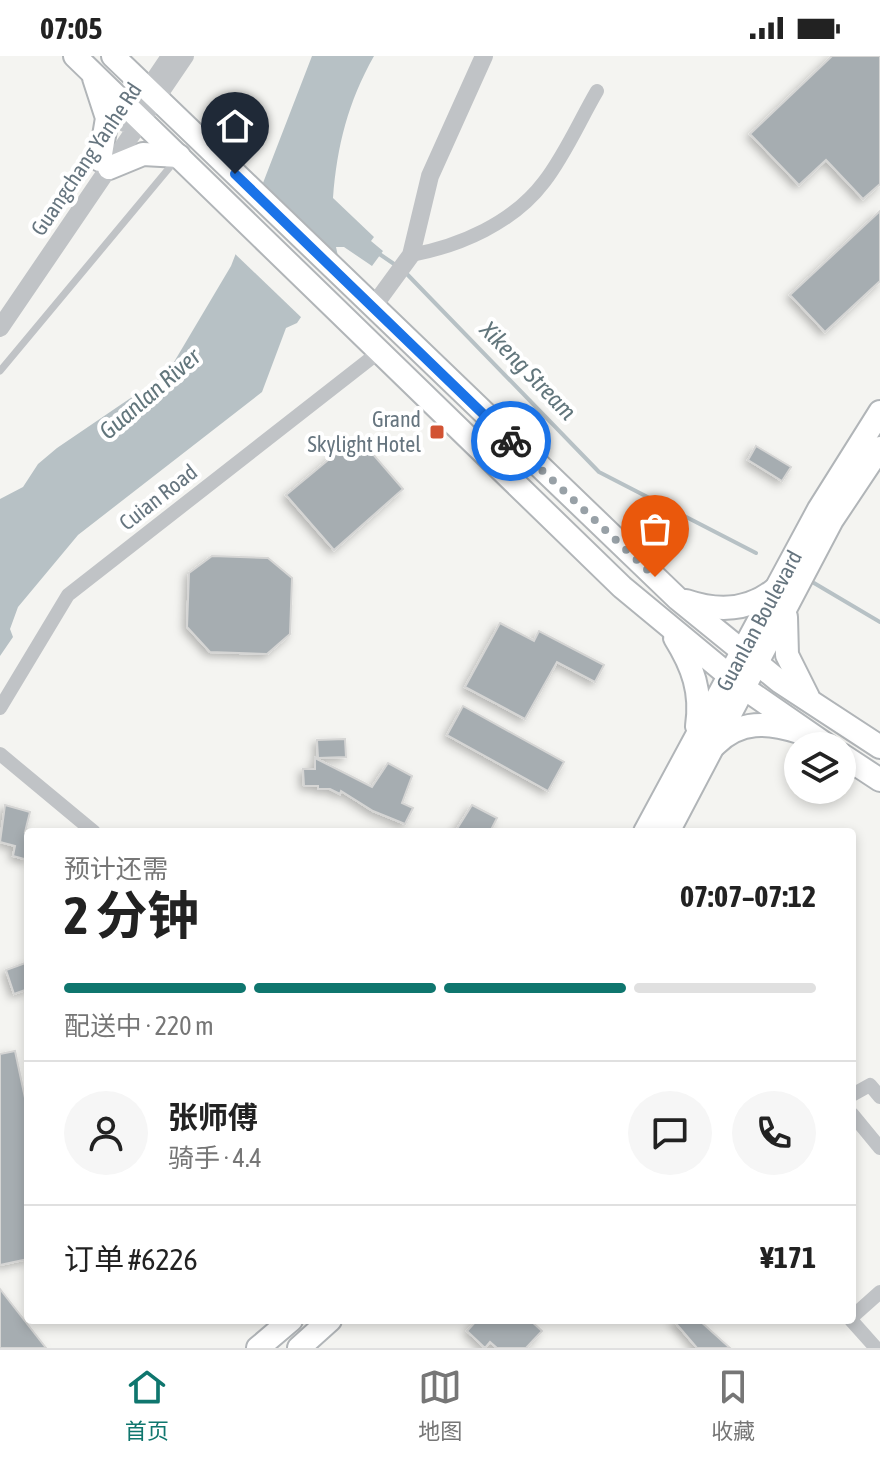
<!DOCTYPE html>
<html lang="zh">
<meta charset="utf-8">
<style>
:root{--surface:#fff;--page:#f6f6f6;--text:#222;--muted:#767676;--line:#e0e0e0;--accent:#0f766e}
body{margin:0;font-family:"Asap Condensed","Noto Sans SC",sans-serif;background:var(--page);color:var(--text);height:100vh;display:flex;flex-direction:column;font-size:30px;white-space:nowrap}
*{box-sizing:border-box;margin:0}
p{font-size:26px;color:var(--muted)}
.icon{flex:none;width:44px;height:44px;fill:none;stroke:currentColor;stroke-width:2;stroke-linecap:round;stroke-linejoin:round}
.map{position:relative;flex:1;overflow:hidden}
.drawer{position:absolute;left:24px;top:772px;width:832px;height:496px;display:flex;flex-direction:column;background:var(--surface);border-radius:8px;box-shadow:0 4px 12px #0003}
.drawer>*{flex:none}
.controls{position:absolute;left:784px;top:676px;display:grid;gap:16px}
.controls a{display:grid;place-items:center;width:72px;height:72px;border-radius:50%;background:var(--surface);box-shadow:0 4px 12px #0003;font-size:40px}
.pin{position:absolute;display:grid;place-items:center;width:68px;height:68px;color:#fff;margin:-82px -34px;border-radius:50% 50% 50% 0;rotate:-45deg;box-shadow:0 0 8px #0007}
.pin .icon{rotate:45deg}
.courier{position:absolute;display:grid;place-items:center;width:80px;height:80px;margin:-40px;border:6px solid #1a73e8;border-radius:50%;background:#fff;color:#222;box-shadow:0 2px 10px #0007}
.summary em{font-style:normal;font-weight:700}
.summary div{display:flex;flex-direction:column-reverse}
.summary{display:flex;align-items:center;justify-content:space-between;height:136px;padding:0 40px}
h1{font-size:52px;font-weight:700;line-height:60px}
.bar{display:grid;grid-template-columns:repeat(4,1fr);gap:12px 8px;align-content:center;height:96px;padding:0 40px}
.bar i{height:10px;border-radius:6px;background:var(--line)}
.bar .active{background:var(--accent)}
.bar p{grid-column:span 4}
.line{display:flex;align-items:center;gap:20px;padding:0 40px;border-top:2px solid var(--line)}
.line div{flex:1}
.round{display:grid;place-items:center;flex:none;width:84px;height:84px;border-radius:42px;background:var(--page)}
.status{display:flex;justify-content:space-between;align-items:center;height:56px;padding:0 40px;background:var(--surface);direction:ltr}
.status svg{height:22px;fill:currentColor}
.tabs{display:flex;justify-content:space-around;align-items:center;height:112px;border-top:2px solid var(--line);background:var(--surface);font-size:22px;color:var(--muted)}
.tabs a{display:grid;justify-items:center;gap:4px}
.tabs .active{color:var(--accent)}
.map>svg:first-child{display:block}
.water{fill:#b7c1c5}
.pier{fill:#f4f4f1}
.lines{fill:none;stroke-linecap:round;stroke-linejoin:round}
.stream{stroke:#b7c1c5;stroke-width:4}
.building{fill:#a6adb1;stroke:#d5d5d4;stroke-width:2;filter:url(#shadow)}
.primary-casing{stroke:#b1b5b8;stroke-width:26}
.service{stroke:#c0c3c6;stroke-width:7}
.minor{stroke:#c0c3c6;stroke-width:14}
.tertiary{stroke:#c0c3c6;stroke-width:18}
.primary{stroke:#fff;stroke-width:22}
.done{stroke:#98a1a7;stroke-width:8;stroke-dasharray:0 14.4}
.route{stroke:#1a73e8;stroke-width:10}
.poi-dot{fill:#d25333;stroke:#fff;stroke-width:3}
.labels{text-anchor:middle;stroke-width:8;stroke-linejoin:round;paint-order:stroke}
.street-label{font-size:22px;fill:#66757f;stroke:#fff}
.poi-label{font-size:22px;fill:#66757f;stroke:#fff;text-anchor:end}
.water-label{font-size:24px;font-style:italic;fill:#62767c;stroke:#fff}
</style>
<div class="status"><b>07:05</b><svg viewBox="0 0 49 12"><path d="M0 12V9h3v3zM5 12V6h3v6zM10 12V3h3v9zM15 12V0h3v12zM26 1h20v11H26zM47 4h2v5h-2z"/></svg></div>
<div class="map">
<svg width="880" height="1292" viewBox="0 0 880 1292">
<defs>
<filter id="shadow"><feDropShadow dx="-3.5" dy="3.5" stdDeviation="4" flood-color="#0004"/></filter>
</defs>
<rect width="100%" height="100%" fill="#f4f4f1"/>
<path class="water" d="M312 0H374C348 46 337 90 333 142L374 181 371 185 383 195 372 210 344 191H336L339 205 297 267 286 272 262 336 78 479 18 551 10 573 13 581 0 600V443L23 431 38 408 57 392 163 320 174 306 231 210Z"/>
<path class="pier" d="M260 126 343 207 304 264 232 195Z"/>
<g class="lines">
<path class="stream" d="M378 197 397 210
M404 215 599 416 756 497
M814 527 880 566"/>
</g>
<path class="building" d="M832 0H880V128L863 143 826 104 799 129 750 78Z
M880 155V225L825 276 790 239Z
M351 385 366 390 403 433 334 494 286 439Z
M756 390 791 411 782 425 748 404Z
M212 500 268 502 292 522 290 578 267 598 210 596 187 571 189 517Z
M500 567 534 585 539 575 604 609 595 626 557 606 525 663 465 631Z
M463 650 564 706 548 735 447 679Z
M345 683 346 701 318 702 317 684Z
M315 702 372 731 388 707 412 720 402 747 413 752 405 768 373 755 341 735 340 738 330 733H318V730H304L303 713H315Z
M5 749 30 756 25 776 28 777V804L13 800 15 790 0 786Z
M472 749 497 762 490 776H455Z
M28 906V933L14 938 6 914Z
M15 995 28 1056V1203L0 1209V998Z
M0 1233 46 1292H0Z
M477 1264H530L542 1275 526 1292H497L490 1286 485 1292 467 1275Z
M673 1264H699L730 1292H697Z"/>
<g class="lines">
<g class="primary-casing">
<g id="primary">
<path d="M75 0 622 531 744 632 828 690"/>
<path d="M113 0 678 543 779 625 880 691"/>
<path d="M94 22 107 62 100 104"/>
<path d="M109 112 143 98 179 100"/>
<path d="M686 545C718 556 748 555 774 534"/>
<path d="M786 561 787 599 808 641"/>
<path d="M675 582C693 611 702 636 697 670"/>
<path d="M716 688C740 664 768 666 799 676"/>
<path d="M842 699 880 724"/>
<path id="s1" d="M645 776 819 453 880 356"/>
<path d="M668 776 832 464 880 392"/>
<path d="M258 1292 291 1264"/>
<path d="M299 1292 330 1264"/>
</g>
</g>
<path class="service" d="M0 315 175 105"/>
<path class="minor" d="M411 199C460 190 513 167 544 126 565 99 580 64 597 35
M0 652 68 539 379 296
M0 698 94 776
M852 1039 870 1029 880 1041
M852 1058 880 1092
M852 1261 880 1236
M851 1264 876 1292"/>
<path class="tertiary" d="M125 67 169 2
M373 251 411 199 430 120 484 0
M0 272 185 0"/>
<use href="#primary" class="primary"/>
</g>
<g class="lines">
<path class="done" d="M511 385 655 521"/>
<path class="route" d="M235 118 511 385"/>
</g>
<rect class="poi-dot" x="429" y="368" width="16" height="16" rx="4"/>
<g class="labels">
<g class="street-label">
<text transform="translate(86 103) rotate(-56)" y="8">Guangchang Yanhe Rd</text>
<text transform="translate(158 441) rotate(-38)" y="8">Cuian Road</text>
<text dy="8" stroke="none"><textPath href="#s1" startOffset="240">Guanlan Boulevard</textPath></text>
</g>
<g class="poi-label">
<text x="421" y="371">Grand<tspan x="421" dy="25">Skylight Hotel</tspan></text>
</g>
<g class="water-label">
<text transform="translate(528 315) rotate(46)" y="8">Xikeng Stream</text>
<text transform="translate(150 338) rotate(-41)" y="8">Guanlan River</text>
</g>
</g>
</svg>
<div class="controls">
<a><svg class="icon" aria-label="layers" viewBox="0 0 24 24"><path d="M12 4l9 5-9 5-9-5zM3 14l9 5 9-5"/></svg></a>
</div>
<div class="pin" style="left:655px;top:521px;background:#ea580c"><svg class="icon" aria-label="bag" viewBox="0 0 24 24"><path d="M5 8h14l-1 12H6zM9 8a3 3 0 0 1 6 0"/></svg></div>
<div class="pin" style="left:235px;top:118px;background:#1f2937"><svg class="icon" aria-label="home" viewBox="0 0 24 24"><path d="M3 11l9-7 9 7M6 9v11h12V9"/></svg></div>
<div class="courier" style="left:511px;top:385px"><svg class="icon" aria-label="bike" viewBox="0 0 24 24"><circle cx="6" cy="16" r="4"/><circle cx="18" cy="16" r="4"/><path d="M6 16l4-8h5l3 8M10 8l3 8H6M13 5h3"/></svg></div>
<section class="drawer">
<div class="summary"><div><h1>2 分钟</h1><p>预计还需</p></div><em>07:07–07:12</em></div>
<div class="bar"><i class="active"></i><i class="active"></i><i class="active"></i><i></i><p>配送中 · 220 m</p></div>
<div class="line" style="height:144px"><a class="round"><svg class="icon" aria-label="person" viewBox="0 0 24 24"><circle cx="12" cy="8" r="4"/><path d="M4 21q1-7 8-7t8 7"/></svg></a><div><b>张师傅</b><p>骑手 · 4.4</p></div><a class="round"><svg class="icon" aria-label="chat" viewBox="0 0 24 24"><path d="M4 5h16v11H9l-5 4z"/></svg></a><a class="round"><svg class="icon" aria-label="phone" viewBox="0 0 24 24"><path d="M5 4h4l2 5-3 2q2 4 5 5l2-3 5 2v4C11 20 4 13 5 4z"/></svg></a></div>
<div class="line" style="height:104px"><div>订单 #6226</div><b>¥171</b></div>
</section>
</div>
<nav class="tabs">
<a class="active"><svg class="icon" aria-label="home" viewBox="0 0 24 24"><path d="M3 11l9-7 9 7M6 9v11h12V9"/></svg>首页</a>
<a><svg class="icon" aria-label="map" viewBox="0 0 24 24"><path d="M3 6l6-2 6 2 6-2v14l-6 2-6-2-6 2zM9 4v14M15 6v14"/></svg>地图</a>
<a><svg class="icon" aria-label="saved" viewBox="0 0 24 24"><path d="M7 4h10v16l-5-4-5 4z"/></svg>收藏</a>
</nav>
